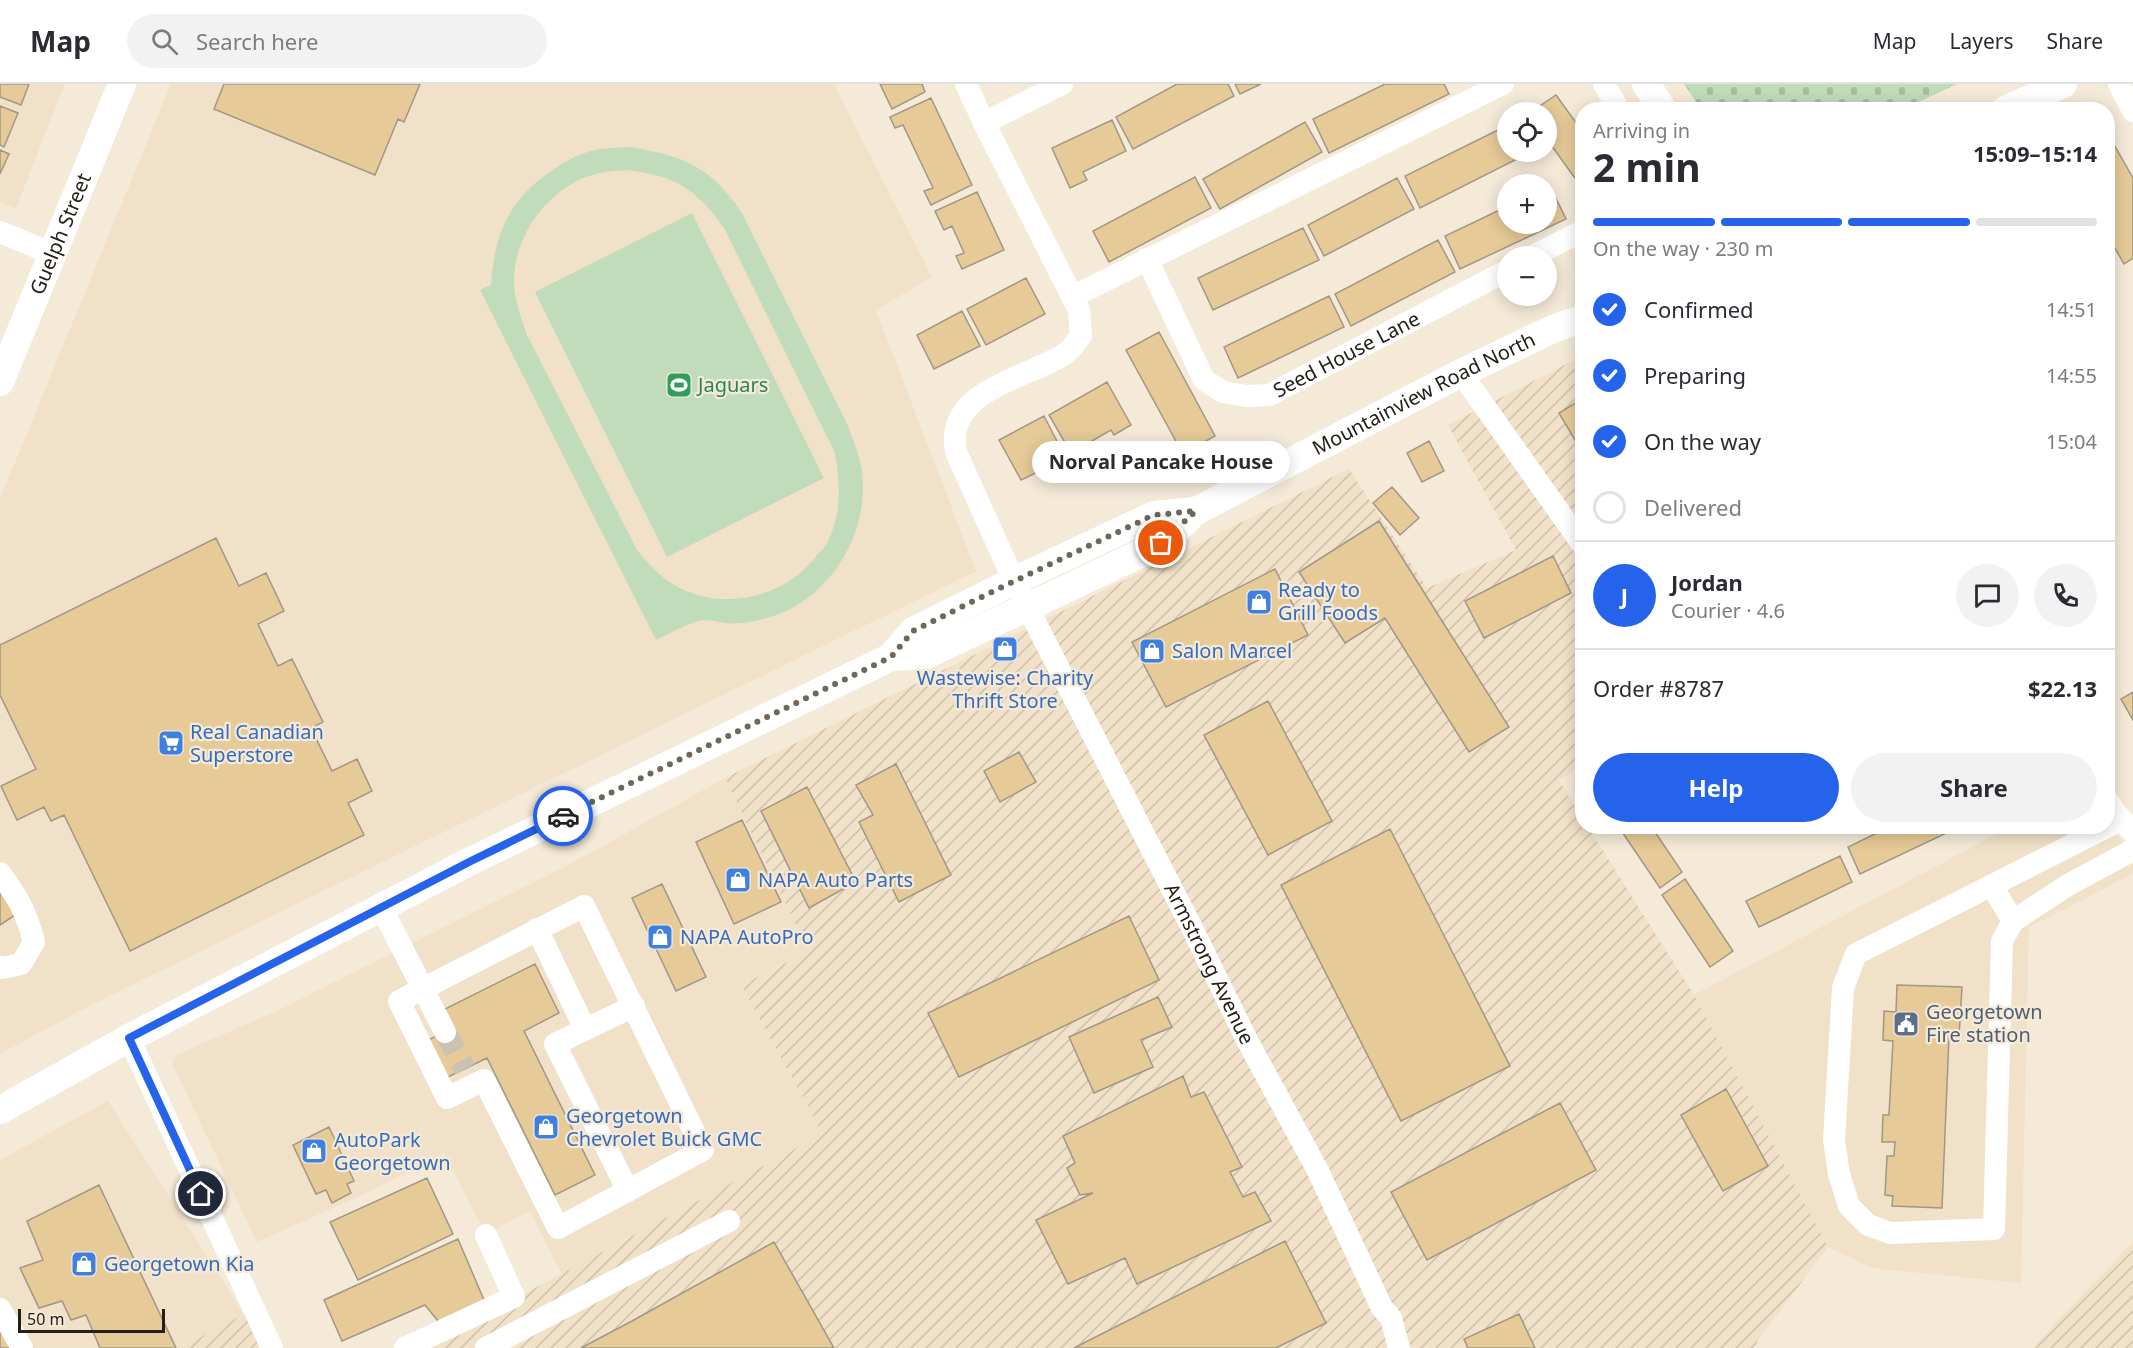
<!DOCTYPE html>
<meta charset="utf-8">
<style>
:root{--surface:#fff;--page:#f2f2f3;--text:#2b2b33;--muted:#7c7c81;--line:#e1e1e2;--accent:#2563eb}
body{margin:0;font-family:"Noto Sans",sans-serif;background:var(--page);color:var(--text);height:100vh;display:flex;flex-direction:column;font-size:22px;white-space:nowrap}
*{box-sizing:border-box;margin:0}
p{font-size:20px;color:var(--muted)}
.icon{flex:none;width:33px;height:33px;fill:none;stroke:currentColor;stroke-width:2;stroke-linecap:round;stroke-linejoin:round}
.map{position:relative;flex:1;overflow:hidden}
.sheet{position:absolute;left:1575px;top:18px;width:540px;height:732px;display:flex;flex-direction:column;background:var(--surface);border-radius:24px;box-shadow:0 3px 15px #0003}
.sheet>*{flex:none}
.fabs{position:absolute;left:1497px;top:18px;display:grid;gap:12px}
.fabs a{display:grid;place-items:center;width:60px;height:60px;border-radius:50%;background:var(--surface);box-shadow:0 3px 15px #0003;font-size:30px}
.scale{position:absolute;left:18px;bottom:15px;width:147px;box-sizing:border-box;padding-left:6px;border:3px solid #242019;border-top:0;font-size:16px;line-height:21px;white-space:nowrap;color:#242019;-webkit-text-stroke:4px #f5ead8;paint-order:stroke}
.pin{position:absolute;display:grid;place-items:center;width:51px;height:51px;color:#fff;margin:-26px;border:3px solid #fff;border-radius:50%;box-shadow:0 2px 6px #0007}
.courier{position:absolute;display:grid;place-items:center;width:60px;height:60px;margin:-30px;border:4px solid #2563eb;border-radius:50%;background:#fff;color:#222;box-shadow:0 2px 8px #0007}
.bubble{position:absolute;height:42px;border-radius:21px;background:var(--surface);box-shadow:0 3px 15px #0003;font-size:20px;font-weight:700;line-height:42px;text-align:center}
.headline em{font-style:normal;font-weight:700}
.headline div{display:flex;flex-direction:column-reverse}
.headline{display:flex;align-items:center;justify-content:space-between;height:102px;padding:0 18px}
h1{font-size:39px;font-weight:700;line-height:45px}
.bar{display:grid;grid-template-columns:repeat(4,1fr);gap:9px 6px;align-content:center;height:72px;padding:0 18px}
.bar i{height:8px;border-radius:4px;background:var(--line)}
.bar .current{background:var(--accent)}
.bar p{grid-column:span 4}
.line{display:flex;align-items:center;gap:15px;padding:0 18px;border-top:2px solid var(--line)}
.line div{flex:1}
.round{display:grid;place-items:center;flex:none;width:63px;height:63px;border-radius:32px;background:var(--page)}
ol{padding:0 18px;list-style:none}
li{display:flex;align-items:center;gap:18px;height:66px}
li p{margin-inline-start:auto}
li .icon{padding:6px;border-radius:50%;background:var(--accent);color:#fff;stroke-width:4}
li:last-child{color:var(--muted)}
li i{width:33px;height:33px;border:3px solid var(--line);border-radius:50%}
.action{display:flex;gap:12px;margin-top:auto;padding:12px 18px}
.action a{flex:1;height:69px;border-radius:36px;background:var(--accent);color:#fff;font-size:24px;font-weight:700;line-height:69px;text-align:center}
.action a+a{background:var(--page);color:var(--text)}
header{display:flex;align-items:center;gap:36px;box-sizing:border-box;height:84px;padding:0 30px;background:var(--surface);border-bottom:2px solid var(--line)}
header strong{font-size:28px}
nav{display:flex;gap:33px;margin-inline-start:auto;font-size:21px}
.search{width:420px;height:54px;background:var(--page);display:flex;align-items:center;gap:15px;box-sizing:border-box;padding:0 21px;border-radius:33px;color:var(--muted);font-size:22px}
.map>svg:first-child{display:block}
.built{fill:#f0e1c8}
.industrial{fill:url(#industrial-furrows)}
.green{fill:#c0dcba;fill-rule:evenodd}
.cemetery{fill:url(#cemetery-stones)}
.building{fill:#e6ca98;stroke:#a19786;stroke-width:1.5}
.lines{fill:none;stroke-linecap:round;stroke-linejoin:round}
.minor-tunnel{stroke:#cbc2b2;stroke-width:22;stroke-dasharray:22 11;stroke-linecap:butt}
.minor{stroke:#fff;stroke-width:22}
.major{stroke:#fff;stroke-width:28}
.done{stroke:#6d675c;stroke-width:6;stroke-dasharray:0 10.8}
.route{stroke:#2563eb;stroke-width:8}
.labels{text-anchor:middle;stroke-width:4.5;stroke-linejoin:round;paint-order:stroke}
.street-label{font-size:20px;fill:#242019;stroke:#f5ead8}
.leisure-label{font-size:20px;fill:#27864d;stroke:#f5ead8;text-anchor:start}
.shop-label{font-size:20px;fill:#366cbe;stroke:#f5ead8;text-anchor:start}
.service-label{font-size:20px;fill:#4e5e75;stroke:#f5ead8;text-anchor:start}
</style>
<header>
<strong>Map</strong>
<div class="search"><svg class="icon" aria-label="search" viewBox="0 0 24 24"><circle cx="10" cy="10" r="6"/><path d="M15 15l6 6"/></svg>Search here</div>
<nav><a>Map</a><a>Layers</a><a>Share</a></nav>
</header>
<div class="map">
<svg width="2133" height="1264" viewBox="0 0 2133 1264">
<defs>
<pattern id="industrial-furrows" width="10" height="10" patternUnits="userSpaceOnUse" patternTransform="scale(1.5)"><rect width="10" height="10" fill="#f0e1c8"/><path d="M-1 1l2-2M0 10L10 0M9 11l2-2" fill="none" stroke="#cec1ab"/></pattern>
<pattern id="cemetery-stones" width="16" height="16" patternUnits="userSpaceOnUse" patternTransform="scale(1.5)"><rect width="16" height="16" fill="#c0dcba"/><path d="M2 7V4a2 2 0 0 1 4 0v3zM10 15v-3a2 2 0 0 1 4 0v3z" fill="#a5bc9f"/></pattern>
</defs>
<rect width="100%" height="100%" fill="#f5ead8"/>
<path class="built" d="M0 0H65L16 124 0 119Z
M171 0H834L932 193 876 226 976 487 91 921 0 970V415Z
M725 694 809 868 741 901 823 1050 562 1190 530 1127 486 1150 444 1069 373 1106 257 1158 173 981 176 971 279 926 576 777Z
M2108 738 2133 772V790L2029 843 2021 1199 1871 1184 1828 1163 1694 911 2010 743 2108 742Z
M108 1017 244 1230 180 1264H0V1076Z"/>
<path class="industrial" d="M1582 272V683L1559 696 1582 734V742L1588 743 1694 911 1828 1163 1758 1256 1754 1264H423L823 1050 741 901 809 868 725 694 1349 385 1427 504 1516 466 1448 341Z
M2133 1158V1264H2032Z
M244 1230 260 1264H180Z"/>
<path class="green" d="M628 63C683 71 710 82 742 129L847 340C853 356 860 371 862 388 869 446 836 504 784 528 767 535 743 541 725 539 717 538 706 534 698 537 684 541 669 550 656 556L480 206 491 201C494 152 508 116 550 88 562 79 576 71 591 67 602 64 616 64 628 63ZM625 86C674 91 698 105 725 146L835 369C840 399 842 427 829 455 827 461 822 466 818 470 787 513 725 528 678 503 661 494 649 481 637 466L527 251C521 234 514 216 514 197 514 155 542 114 579 96 593 89 609 87 625 86Z
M692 129 824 394 667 473 535 208Z"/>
<path class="cemetery" d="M1684 0H1957L1904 25H1701Z"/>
<path class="building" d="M0 0H29L21 21 0 13Z
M224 0H420L404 38 398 35 375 91 214 25Z
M880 0H922L925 8 892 25Z
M1177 0H1228L1234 12 1133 65 1116 33Z
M1235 0H1261L1240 10Z
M1385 0H1444L1449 10 1329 69 1313 35Z
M1556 11 1582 47V104L1546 54V28H1531Z
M931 14 972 101 931 121 924 107 933 104 903 41 895 44 890 33Z
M0 22 18 29 4 63 0 61Z
M1112 36 1126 67 1083 88 1087 96 1070 104 1052 64Z
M1305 38 1322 68 1220 125 1203 95Z
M1508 41V68H1523L1525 71 1420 124 1405 92Z
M2108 50 2133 94V174L2124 180 2108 152Z
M0 66 9 70 0 90Z
M1195 93 1211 124 1109 178 1093 147Z
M1397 94 1414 125 1324 172 1308 141Z
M1550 102 1566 135 1460 185 1445 152 1508 122V140H1546V104Z
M977 108 1004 166 962 185 956 172 964 169 952 142 944 146 935 127Z
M1303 144 1319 176 1213 226 1198 194Z
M1438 156 1455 188 1351 242 1335 210Z
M1026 194 1045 230 986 261 967 225Z
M1329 212 1344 243 1238 294 1224 263Z
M962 227 980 262 934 285 917 251Z
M1159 248 1215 352 1183 370 1126 266Z
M1107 298 1131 341 1114 351 1111 346 1071 369 1049 331Z
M1582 315V368L1559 329Z
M1044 332 1063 369 1035 383 1038 388 1021 396 999 356Z
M1429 357 1444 387 1422 398 1407 369Z
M1392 403 1419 434 1400 451 1373 419Z
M1379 437 1509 643 1469 668 1385 534 1345 559 1299 488Z
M216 454 239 502 266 489 284 527 258 540 278 582 292 575 323 638 311 644 332 687 357 675 372 707 348 719 364 751 130 867 64 731 51 737 44 723 17 736 1 702 36 685 0 611V561Z
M1553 472 1571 509 1484 554 1465 517Z
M1275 485 1308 551 1166 623 1132 558Z
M2133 608V636L2121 615Z
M1268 617 1332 737 1268 771 1204 651Z
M1019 668 1036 698 1000 718 984 687Z
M896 680 951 791 899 818 859 738 873 731 856 701Z
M807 703 856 798 809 824 761 727Z
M742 736 781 818 734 840 696 758Z
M1618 742H1651L1682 788 1660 804Z
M1891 742H1953L1955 745 1860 790 1848 763Z
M1390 745 1510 982 1401 1037 1281 801Z
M1840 772 1852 798 1759 843 1746 817Z
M1685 795 1733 867 1710 883 1662 811Z
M0 796 21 827 0 841Z
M662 800 706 893 676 907 632 814Z
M1129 832 1159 896 959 993 928 929Z
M535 880 559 929 524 947 595 1091 555 1111 487 974 446 994 428 956 451 945 441 927Z
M1897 901 1962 903 1959 953 1949 952 1942 1124 1892 1122 1893 1112 1885 1111 1887 1072H1894L1895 1058H1882L1883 1031H1889L1893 957 1883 956 1884 927 1896 928Z
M1158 913 1172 943 1141 956 1153 983 1094 1009 1069 953Z
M1183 992 1191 1013 1204 1008 1242 1083 1230 1088 1243 1113 1255 1108 1271 1137 1137 1200 1125 1174 1068 1200 1036 1136 1093 1109 1080 1111 1067 1084 1075 1079 1063 1052Z
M1726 1005 1768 1082 1723 1107 1681 1031Z
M1560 1019 1596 1086 1427 1176 1391 1108Z
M329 1043 354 1097 347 1100 351 1109 332 1119 326 1106 316 1110 293 1061Z
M427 1094 453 1150 358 1196 330 1138Z
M99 1101 176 1264H100L86 1231 71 1236 62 1217 39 1224 20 1184 43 1176 27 1137Z
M458 1155 487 1223 442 1242 425 1221 342 1257 324 1216Z
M1285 1157 1326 1239 1276 1264H1074Z
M774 1158 834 1264H581L632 1237Z
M1519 1230 1535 1264H1468L1464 1255Z
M0 1242 11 1264H0Z"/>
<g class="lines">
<path class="minor-tunnel" d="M445 948 465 985"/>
<g class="minor">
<path id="s1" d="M966 0 984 39 1079 226 1081 252C1076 258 1071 266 1065 270 1033 291 966 302 956 345 954 352 955 361 956 368L1014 497 1190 840 1248 958 1317 1085 1382 1224 1391 1234 1399 1264"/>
<path d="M1604 0 1619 26"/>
<path d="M2119 0 2133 27"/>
<path d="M984 39 1062 0"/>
<path d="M0 148 53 170"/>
<path d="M1533 172 1582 147"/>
<path id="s2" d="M1147 175 1204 296 1223 308 1247 312 1269 311 1508 186"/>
<path d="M1072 213 1503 0"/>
<path d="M1461 289 1582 460"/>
<path d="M2108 717 2114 727 2133 748"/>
<path d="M2121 736 1856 870 1843 904 1834 1056 1839 1090 1849 1122 1868 1141 1890 1149 1994 1145 2002 857 2013 837 2068 801 2133 766"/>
<path d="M0 789C18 814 26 827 34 858L21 880 2 884 0 883"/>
<path d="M1992 802 2013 837"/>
<path d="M584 822 703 1066 558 1144 484 996 447 1014 399 917Z"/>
<path d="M381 823 445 948"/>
<path d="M537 845 585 945"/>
<path d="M129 954 272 1264"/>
<path d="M628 1107 555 960 634 922"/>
<path d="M0 1225 22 1264"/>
<path d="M405 1264 514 1213 486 1151"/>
<path d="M486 1264 729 1137"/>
</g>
<g class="major">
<path d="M1646 0 1663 26"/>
<path d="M2005 26 2063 0"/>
<path id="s3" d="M0 298 122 0"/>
<path d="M891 573 913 547 1014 497 1154 431 1196 427"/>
<path id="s4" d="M0 1026 129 954 471 777 891 573 926 571 1161 460 1196 427 1461 289 1555 244 1582 235"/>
</g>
</g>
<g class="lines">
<path class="done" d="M563 732 891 573 913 547 1000 504 1154 431 1196 427 1161 459"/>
<path class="route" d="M201 1110 129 954 471 777 563 732"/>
</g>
<defs>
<g id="stadium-square" transform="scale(1.35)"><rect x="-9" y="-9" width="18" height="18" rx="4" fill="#2e9e5b" stroke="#f5ead8"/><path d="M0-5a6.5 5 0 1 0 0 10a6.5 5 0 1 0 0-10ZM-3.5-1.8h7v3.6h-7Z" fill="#fff"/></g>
<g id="shop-square" transform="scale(1.35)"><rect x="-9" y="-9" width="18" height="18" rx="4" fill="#3f7fe0" stroke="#f5ead8"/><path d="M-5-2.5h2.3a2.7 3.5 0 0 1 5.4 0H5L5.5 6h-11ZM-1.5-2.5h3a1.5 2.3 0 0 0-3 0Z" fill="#fff"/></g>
<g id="supermarket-square" transform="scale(1.35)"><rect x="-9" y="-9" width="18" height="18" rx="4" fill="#3f7fe0" stroke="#f5ead8"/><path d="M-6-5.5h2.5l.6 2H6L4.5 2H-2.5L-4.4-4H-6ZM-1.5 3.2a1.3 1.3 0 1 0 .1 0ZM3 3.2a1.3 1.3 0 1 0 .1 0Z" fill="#fff"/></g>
<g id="civic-square" transform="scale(1.35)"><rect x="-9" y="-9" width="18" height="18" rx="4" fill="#5c6f8a" stroke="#f5ead8"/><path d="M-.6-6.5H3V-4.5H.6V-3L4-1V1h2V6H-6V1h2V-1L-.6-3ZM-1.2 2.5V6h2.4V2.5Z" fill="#fff"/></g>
</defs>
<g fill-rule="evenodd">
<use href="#stadium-square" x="679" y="301"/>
<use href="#shop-square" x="1259" y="518"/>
<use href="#shop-square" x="1005" y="565"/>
<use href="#shop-square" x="1152" y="567"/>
<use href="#supermarket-square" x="171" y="659"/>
<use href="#shop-square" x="738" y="796"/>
<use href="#shop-square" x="660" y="853"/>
<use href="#civic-square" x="1906" y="940"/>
<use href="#shop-square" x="546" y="1043"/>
<use href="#shop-square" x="314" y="1067"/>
<use href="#shop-square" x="84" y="1180"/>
</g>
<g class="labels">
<g class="street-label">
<text dy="7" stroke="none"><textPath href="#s3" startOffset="160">Guelph Street</textPath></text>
<text dy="7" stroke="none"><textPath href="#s2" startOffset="290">Seed House Lane</textPath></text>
<text dy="7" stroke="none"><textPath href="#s4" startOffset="1599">Mountainview Road North</textPath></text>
<text dy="7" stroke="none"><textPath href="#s1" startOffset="1034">Armstrong Avenue</textPath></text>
</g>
<g class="leisure-label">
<text x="698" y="308">Jaguars</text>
</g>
<g class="shop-label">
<text x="1278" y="513">Ready to<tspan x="1278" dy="23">Grill Foods</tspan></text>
<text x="1172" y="574">Salon Marcel</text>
<text x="1005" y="601" text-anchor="middle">Wastewise: Charity<tspan x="1005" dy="23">Thrift Store</tspan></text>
<text x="190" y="655">Real Canadian<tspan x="190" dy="23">Superstore</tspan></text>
<text x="758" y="803">NAPA Auto Parts</text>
<text x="680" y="860">NAPA AutoPro</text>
<text x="566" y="1039">Georgetown<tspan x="566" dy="23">Chevrolet Buick GMC</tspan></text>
<text x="334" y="1063">AutoPark<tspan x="334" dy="23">Georgetown</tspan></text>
<text x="104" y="1187">Georgetown Kia</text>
</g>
<g class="service-label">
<text x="1926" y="935">Georgetown<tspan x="1926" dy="23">Fire station</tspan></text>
</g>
</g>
</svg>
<div class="fabs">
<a><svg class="icon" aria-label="locate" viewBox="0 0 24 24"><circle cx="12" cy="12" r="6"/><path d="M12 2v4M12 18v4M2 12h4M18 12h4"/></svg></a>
<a>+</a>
<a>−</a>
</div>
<div class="scale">50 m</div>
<div class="pin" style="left:1161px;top:459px;background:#ea580c"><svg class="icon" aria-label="bag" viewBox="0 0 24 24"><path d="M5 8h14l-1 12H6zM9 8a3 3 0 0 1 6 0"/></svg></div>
<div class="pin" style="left:201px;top:1110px;background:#1f2937"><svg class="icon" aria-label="home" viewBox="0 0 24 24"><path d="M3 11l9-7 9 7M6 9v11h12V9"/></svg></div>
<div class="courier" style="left:563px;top:732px"><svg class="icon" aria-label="car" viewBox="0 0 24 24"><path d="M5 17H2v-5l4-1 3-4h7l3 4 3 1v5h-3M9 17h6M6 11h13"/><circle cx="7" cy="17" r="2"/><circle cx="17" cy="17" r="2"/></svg></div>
<div class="bubble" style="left:1032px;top:357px;width:258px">Norval Pancake House</div>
<section class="sheet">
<div class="headline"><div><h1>2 min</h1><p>Arriving in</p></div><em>15:09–15:14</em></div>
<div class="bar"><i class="current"></i><i class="current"></i><i class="current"></i><i></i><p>On the way · 230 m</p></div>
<ol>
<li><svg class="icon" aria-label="check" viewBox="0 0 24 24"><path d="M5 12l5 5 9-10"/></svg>Confirmed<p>14:51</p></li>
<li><svg class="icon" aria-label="check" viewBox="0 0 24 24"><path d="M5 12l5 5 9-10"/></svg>Preparing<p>14:55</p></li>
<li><svg class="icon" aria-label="check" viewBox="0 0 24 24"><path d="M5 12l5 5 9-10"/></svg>On the way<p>15:04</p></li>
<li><i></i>Delivered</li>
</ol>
<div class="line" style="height:108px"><b class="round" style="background:var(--accent);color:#fff">J</b><div><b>Jordan</b><p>Courier · 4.6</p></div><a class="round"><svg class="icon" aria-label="chat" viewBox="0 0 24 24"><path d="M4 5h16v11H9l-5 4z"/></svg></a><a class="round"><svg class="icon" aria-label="phone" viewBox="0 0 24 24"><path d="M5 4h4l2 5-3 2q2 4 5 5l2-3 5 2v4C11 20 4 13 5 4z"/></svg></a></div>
<div class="line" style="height:78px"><div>Order #8787</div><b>$22.13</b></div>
<div class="action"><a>Help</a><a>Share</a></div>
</section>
</div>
